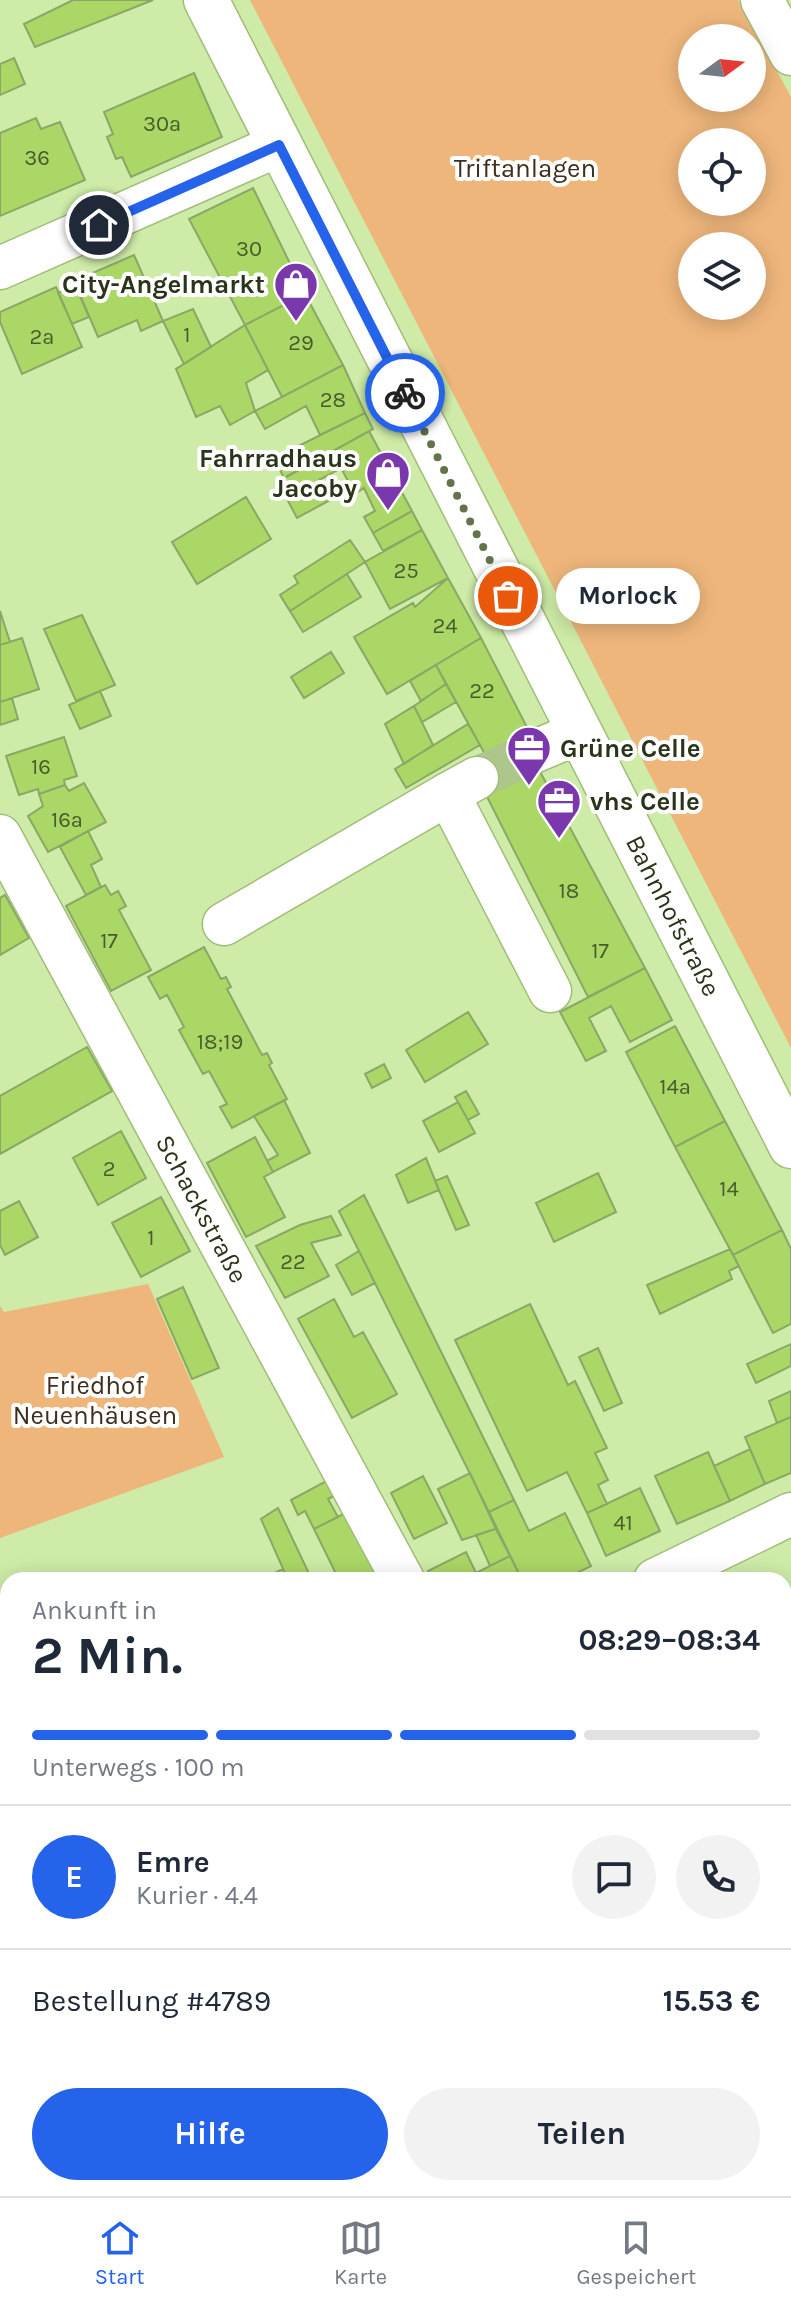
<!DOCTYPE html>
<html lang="de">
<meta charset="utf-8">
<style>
:root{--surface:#fff;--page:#f2f2f3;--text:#1f2937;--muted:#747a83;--line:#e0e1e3;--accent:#2563eb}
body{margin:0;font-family:Karla,sans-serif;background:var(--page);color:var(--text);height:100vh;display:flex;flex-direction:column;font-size:30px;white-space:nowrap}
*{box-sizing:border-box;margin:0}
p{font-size:26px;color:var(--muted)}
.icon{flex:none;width:44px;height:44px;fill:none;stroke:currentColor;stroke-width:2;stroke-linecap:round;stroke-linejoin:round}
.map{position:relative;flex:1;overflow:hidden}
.sheet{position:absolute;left:0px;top:1572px;width:792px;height:624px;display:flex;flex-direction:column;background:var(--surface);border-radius:24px 24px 0 0;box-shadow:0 4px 20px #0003}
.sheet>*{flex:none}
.needle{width:52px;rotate:75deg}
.fabs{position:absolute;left:678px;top:24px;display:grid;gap:16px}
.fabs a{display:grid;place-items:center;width:88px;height:88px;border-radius:50%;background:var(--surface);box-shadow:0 4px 20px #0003;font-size:40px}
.pin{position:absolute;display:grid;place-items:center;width:68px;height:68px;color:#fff;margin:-34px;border:4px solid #fff;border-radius:50%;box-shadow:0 2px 8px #0007}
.courier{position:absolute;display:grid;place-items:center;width:80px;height:80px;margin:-40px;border:6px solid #2563eb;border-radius:50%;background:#fff;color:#222;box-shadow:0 2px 10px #0007}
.bubble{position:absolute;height:56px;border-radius:28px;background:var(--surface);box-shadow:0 4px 20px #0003;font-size:26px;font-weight:700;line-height:56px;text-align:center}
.head em{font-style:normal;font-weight:700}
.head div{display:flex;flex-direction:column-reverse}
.head{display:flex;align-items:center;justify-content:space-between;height:136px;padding:0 32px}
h1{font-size:52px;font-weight:700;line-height:60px}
.bar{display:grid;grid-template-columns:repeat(4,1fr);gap:12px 8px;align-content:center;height:96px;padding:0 32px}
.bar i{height:10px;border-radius:6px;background:var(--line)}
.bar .selected{background:var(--accent)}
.bar p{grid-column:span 4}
.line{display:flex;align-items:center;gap:20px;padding:0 32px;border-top:2px solid var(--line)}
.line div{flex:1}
.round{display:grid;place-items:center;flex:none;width:84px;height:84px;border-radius:42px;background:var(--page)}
.action{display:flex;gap:16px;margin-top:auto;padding:16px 32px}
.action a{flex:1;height:92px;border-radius:48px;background:var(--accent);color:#fff;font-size:32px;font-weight:700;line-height:92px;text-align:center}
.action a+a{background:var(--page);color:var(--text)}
.menu{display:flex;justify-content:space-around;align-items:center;height:112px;border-top:2px solid var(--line);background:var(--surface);font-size:22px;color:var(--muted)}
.menu a{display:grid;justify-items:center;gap:4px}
.menu .selected{color:var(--accent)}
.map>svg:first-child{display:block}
.built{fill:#c1e096}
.green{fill:#eeb67b;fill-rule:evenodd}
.building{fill:#aad765;stroke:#8ba766;stroke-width:2}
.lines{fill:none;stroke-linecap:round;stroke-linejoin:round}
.minor-tunnel{stroke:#adc68b;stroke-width:42;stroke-dasharray:42 21;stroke-linecap:butt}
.minor-casing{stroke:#a0bd7a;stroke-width:45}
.major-casing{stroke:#a0bd7a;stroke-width:47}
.minor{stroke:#fff;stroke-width:42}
.major{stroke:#fff;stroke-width:44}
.done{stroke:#63744b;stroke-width:8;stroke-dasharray:0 14.4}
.route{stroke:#2563eb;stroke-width:10}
.labels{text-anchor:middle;stroke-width:8;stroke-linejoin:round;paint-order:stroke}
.number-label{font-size:22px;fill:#495d2c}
.park-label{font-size:26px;fill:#3e2e1d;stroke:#fff}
.poi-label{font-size:26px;font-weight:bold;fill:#293419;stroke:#fff;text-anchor:end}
.street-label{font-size:26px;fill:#293419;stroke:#fff}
</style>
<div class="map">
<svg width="791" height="2196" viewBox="0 0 791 2196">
<rect width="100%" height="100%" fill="#ceeba7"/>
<path class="built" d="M784 1684 791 1688V2016L784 2018Z"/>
<path class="green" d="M250 0H738L791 97V1048ZM692 38H752V98H692ZM692 142H752V202H692ZM692 246H752V306H692Z
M148 1284 224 1457 0 1538V1306L4 1312Z"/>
<path class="building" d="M73 0H153L35 47 24 24Z
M14 58 25 84 0 95V64Z
M194 73 222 137 131 177 122 157 116 159 107 137 113 134 104 112Z
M36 118 41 129 60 122 85 180 0 216V133Z
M253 188 305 294 245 325 189 219Z
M134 255 163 321 141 331 137 320 98 337 74 281Z
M75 285 89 317 72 324 58 293Z
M56 287 82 347 22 374 0 322V312Z
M305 294 343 365 282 397 245 325Z
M193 309 211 347 184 364 163 321Z
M245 325 268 370 246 383 255 411 230 425 220 406 196 417 176 369Z
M343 365 365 413 320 435 306 406 265 429 255 411Z
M365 413 373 429 284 478 274 458Z
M369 431 412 511 373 533 364 517 375 511 364 488 355 494 341 468 319 480 330 500 297 518 278 482Z
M246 497 271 539 197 584 172 542Z
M412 511 422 530 383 551 373 533Z
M422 530 448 578 390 609 365 562Z
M350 540 365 562 290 611 280 595 298 583 294 576Z
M347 574 361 597 303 632 290 611Z
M448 578 481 638 387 694 354 637 413 603 415 607Z
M0 611 10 642 0 645Z
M82 615 115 685 76 701 44 629Z
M22 638 39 689 0 702V645Z
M481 638 529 731 486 756 436 665Z
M331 652 344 673 304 698 291 677Z
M436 665 446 684 421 701 410 681Z
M446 684 456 702 422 722 414 706Z
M100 691 111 716 80 729 69 705Z
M12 698 18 719 0 725V702Z
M414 706 433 745 404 764 385 724Z
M468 724 480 745 406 788 395 769Z
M521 736 645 968 588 997 471 765Z
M64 737 77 776 64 780 65 785 39 794 38 789 19 795 6 756Z
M84 783 106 822 48 852 28 816 43 806 39 794 65 785 69 791Z
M88 831 102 859 91 865 101 887 86 895 60 847Z
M105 885 111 895 118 891 126 906 119 910 151 970 111 991 66 906Z
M5 895 29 938 0 955V898Z
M204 947 221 979 226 977 231 987 227 989 262 1055 267 1053 272 1063 269 1065 287 1099 232 1128 220 1107 227 1104 209 1071 203 1074 179 1030 184 1027 167 995 160 999 148 977Z
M645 968 672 1020 630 1042 611 1006 589 1018 606 1051 586 1061 560 1012Z
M468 1012 488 1044 425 1082 406 1050Z
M675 1026 725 1121 675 1147 626 1052Z
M87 1047 112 1091 0 1154V1096Z
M384 1064 391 1078 372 1088 365 1074Z
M466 1091 479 1114 468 1120 455 1097Z
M284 1100 310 1153 273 1172 267 1161 278 1155 254 1116Z
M458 1102 475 1133 439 1152 423 1121Z
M725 1121 782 1230 733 1255 675 1147Z
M121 1131 146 1178 98 1205 73 1158Z
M255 1137 273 1172 264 1177 285 1217 246 1237 207 1163Z
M426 1158 439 1190 408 1203 396 1175Z
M598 1173 616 1212 554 1242 536 1203Z
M447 1176 469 1225 456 1230 435 1181Z
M364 1195 514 1500 489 1512 339 1211Z
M161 1197 190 1251 141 1277 112 1223Z
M19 1201 38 1237 5 1255 0 1245V1211Z
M331 1216 341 1235 311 1243 329 1276 285 1298 256 1246 300 1225Z
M782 1230 791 1249V1324L773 1333 733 1255Z
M730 1249 739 1266 729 1271 732 1279 660 1314 647 1285Z
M359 1251 375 1283 352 1295 336 1265Z
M183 1287 219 1368 192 1379 157 1299Z
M334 1299 354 1337 363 1332 397 1394 352 1418 298 1319Z
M530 1304 568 1385 575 1381 607 1448 595 1453 608 1480 598 1485 607 1504 587 1513 567 1472 527 1491 455 1340Z
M791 1344V1366L756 1383 747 1364Z
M598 1348 622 1403 604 1411 579 1357Z
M791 1391V1417L777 1423 769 1401Z
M791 1417V1473L765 1484 745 1437Z
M750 1449 765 1484 730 1501 714 1466Z
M708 1452 730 1501 677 1524 655 1476Z
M470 1473 496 1529 462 1540 438 1489Z
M423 1476 447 1523 414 1539 391 1493Z
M330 1479 338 1494 328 1499 338 1517 314 1529 305 1511 298 1515 291 1500Z
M640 1488 660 1531 606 1556 587 1513Z
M514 1500 529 1531 565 1513 591 1566 563 1580H522L489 1512Z
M278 1508 312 1580H288L261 1519Z
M349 1511 384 1580H339L314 1529Z
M496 1529 510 1556 490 1566 476 1535Z
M466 1552 476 1573 510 1556 522 1580H432L428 1571Z
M283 1569 288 1580H259Z
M791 1709V1779L784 1781V1712Z
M7 1765 8 1796 1 1799 0 1769Z
M791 1827V1960L784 1963V1830Z
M5 1953 8 2007 0 2011V1955Z
M8 2007V2053L0 2042V2011Z
M0 2042 8 2053V2111L0 2100Z
M0 2127 8 2137V2158L0 2165Z
M8 2178V2188H50L56 2196H0V2185Z
M373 2188H411L382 2196H375Z
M691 2188H746L747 2196H691Z"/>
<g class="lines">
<path class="minor-tunnel" d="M477 778 531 753"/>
<g class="minor-casing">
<g id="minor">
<path d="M762 0 791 54"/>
<path d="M0 268 279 145"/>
<path d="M531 753 578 733"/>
<path d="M477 778 448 794 550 991"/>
<path id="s1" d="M0 836 403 1580"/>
<path d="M224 924 448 794"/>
<path d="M655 1580 791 1514"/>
<path d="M0 1896 8 1892"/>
<path d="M453 2188 455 2196"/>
</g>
</g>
<g class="major-casing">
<g id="major">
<path id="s2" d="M206 0 791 1146"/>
</g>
</g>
<use href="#minor" class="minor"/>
<use href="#major" class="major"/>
</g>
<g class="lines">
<path class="done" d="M405 393 508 596"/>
<path class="route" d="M99 225 279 145 405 393"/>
</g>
<defs>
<g id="shop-pin" transform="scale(2.3)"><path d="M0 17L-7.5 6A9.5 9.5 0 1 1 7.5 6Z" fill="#7b38ac" stroke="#fff"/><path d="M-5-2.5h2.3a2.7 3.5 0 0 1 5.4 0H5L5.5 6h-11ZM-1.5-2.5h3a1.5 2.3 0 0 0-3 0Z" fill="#fff"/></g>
<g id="office-pin" transform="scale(2.3)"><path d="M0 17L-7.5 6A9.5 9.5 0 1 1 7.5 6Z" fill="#7b38ac" stroke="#fff"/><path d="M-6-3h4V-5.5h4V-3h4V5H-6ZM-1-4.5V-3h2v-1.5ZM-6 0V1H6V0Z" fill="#fff"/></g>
</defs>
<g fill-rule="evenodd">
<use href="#shop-pin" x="296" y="284"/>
<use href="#shop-pin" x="388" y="473"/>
<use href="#office-pin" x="529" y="748"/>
<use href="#office-pin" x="559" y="801"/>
</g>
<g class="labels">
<g class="number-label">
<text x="162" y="131">30a</text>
<text x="37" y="165">36</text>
<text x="249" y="256">30</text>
<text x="187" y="342">1</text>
<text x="42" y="344">2a</text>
<text x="301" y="350">29</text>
<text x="333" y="407">28</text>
<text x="406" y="578">25</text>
<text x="445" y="633">24</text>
<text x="482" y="698">22</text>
<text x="41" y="774">16</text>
<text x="67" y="827">16a</text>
<text x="569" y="898">18</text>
<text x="109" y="948">17</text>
<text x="600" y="958">17</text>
<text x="220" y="1049">18;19</text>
<text x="675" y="1094">14a</text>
<text x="109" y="1176">2</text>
<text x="729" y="1196">14</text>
<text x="151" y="1245">1</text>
<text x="293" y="1269">22</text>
<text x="623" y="1530">41</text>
</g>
<g class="park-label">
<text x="525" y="177">Triftanlagen</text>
<text x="95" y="1394">Friedhof<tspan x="95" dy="30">Neuenhäusen</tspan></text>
</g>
<g class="poi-label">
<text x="265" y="293">City-Angelmarkt</text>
<text x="357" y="467">Fahrradhaus<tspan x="357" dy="30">Jacoby</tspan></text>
<text x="560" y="757" text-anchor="start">Grüne Celle</text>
<text x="590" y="810" text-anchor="start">vhs Celle</text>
</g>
<g class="street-label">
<text dy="9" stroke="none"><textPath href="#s2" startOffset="1028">Bahnhofstraße</textPath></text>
<text dy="9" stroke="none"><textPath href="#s1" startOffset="424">Schackstraße</textPath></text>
</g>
</g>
</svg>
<div class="fabs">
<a><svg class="needle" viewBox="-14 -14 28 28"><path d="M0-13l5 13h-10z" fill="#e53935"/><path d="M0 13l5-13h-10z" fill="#747a83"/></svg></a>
<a><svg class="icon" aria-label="locate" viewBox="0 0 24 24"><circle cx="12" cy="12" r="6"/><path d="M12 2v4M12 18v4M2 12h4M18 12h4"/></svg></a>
<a><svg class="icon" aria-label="layers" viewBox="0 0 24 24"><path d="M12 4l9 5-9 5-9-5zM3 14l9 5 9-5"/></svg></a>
</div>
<div class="pin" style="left:508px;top:596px;background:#ea580c"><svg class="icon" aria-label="bag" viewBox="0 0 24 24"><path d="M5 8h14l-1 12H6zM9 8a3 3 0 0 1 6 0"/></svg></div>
<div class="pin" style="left:99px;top:225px;background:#1f2937"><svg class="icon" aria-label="home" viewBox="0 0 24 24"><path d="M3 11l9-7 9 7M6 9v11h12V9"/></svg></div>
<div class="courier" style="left:405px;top:393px"><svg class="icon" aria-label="bike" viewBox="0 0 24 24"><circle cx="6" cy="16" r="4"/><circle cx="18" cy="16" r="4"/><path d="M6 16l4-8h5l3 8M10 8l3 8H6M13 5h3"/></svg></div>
<div class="bubble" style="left:556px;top:568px;width:144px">Morlock</div>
<section class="sheet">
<div class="head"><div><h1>2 Min.</h1><p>Ankunft in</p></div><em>08:29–08:34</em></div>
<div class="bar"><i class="selected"></i><i class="selected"></i><i class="selected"></i><i></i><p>Unterwegs · 100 m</p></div>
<div class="line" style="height:144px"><b class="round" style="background:var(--accent);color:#fff">E</b><div><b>Emre</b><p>Kurier · 4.4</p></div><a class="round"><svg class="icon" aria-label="chat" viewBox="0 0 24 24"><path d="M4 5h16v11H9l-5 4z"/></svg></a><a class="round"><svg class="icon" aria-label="phone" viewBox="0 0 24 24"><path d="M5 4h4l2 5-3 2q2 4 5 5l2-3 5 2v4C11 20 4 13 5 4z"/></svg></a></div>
<div class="line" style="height:104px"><div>Bestellung #4789</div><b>15.53 €</b></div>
<div class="action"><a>Hilfe</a><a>Teilen</a></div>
</section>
</div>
<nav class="menu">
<a class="selected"><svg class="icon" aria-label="home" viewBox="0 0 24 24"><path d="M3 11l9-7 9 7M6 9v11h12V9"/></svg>Start</a>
<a><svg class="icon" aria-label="map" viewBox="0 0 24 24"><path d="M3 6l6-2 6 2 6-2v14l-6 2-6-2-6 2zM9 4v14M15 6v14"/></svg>Karte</a>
<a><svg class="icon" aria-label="saved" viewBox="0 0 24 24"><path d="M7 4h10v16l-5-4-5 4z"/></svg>Gespeichert</a>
</nav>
